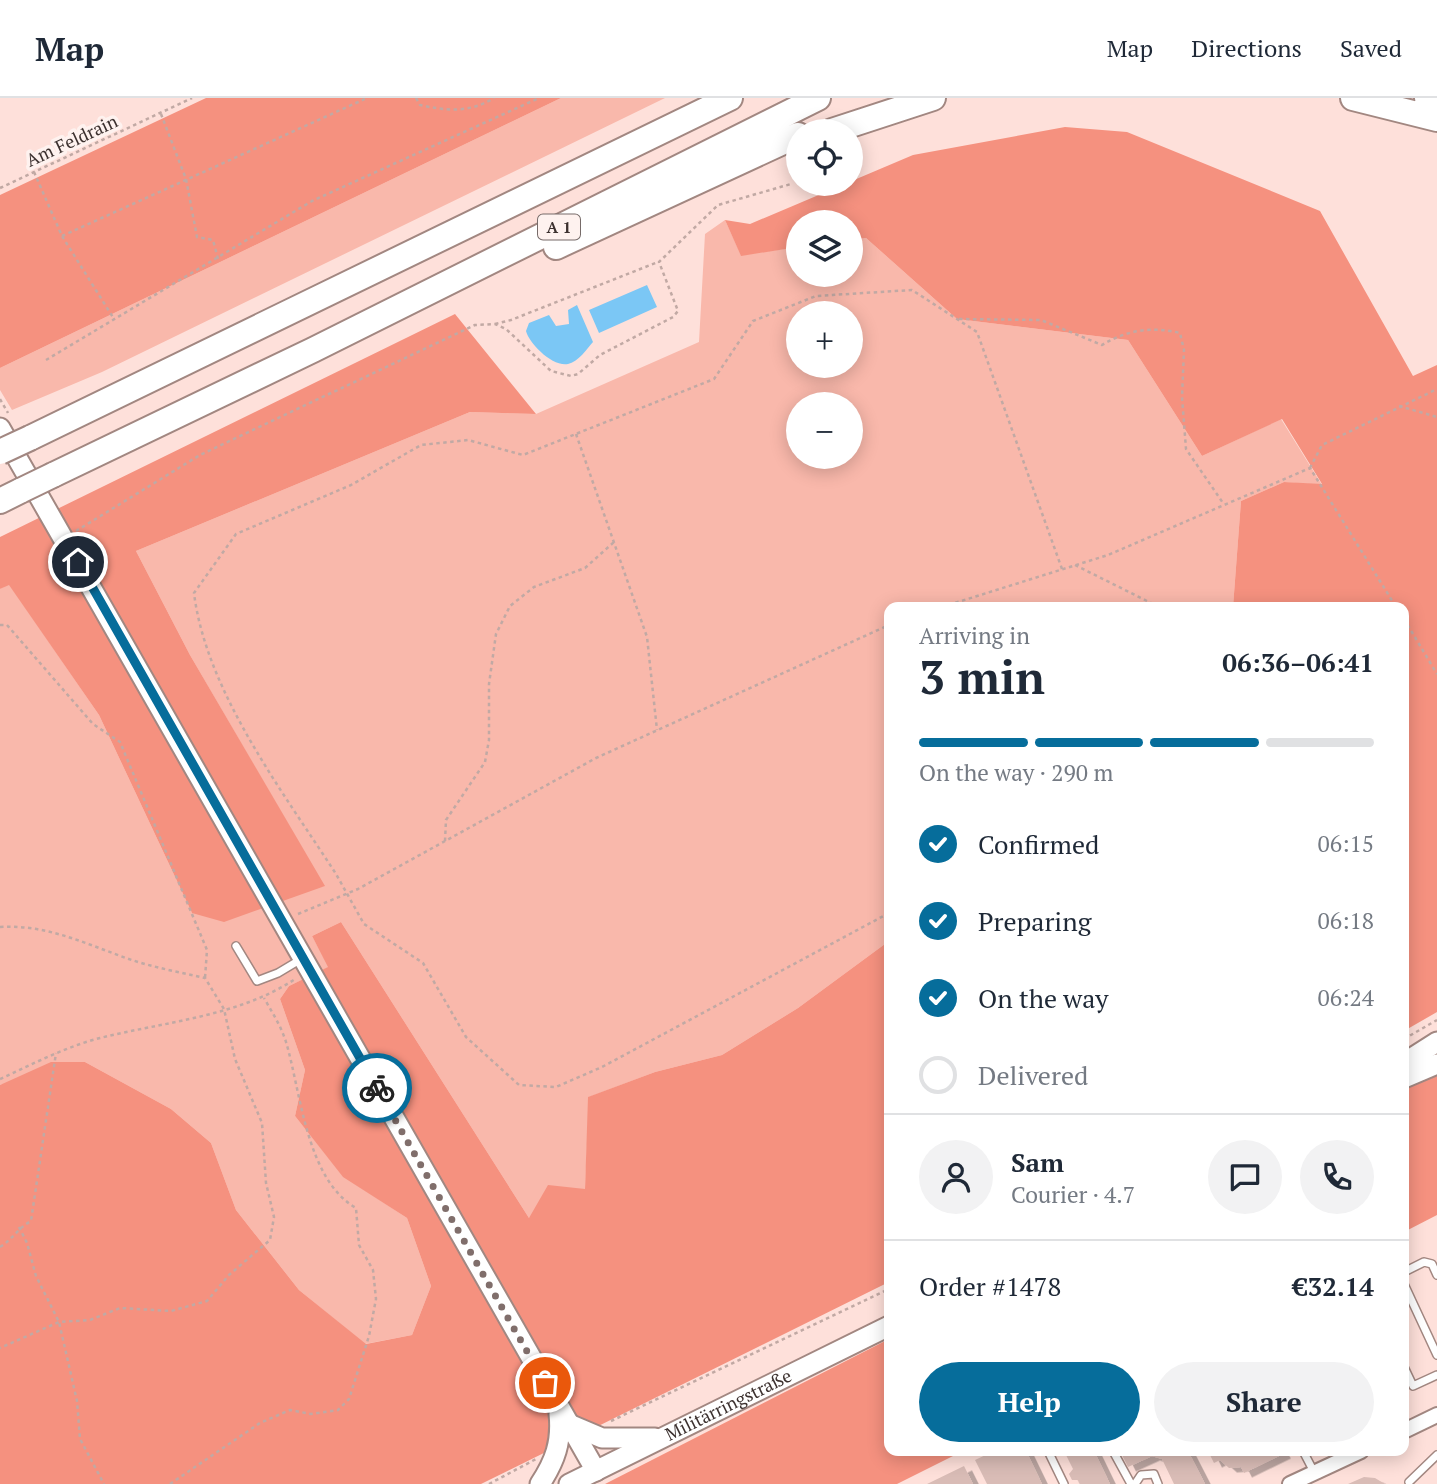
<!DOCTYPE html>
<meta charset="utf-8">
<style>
:root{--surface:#fff;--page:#f2f2f3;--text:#1f2937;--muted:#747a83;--line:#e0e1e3;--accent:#066d9b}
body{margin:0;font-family:"PT Serif",serif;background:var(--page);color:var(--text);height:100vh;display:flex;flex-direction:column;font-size:26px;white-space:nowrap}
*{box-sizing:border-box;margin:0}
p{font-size:23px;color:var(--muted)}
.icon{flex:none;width:38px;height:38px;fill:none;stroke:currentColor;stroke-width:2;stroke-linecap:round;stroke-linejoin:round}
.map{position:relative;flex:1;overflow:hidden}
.panel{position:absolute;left:884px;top:504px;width:525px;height:854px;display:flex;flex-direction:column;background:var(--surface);border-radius:14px;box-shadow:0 4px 18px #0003}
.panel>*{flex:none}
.controls{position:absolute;left:786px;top:21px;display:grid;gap:14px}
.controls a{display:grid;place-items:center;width:77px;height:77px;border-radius:50%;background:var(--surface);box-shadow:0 4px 18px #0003;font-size:35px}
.pin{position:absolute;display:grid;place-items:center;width:60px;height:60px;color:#fff;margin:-30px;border:4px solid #fff;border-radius:50%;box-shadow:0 2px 7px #0007}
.courier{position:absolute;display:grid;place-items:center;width:70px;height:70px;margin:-35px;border:5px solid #066d9b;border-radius:50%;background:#fff;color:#222;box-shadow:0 2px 9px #0007}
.overview em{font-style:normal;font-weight:700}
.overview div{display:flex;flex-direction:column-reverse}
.overview{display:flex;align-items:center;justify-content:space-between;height:119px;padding:0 35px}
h1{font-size:46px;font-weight:700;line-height:52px}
.bar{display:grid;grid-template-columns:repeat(4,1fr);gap:10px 7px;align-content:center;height:84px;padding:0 35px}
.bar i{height:9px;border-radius:5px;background:var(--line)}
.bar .active{background:var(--accent)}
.bar p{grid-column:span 4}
.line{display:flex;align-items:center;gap:18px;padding:0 35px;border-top:2px solid var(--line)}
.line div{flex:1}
.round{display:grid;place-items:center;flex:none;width:74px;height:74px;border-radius:37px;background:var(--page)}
ol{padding:0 35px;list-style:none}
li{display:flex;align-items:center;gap:21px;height:77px}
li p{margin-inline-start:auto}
li .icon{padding:7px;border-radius:50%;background:var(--accent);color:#fff;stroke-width:4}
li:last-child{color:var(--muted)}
li i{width:38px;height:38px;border:4px solid var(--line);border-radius:50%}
.button{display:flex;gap:14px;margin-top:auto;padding:14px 35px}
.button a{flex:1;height:80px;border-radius:42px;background:var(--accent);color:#fff;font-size:28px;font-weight:700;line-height:80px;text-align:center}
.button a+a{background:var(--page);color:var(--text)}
header{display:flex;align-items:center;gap:42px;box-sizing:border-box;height:98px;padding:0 35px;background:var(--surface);border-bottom:2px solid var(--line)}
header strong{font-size:33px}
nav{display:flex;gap:38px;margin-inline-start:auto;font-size:24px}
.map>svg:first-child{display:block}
.green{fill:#f9b8ab;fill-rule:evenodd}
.forest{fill:#f5917f}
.water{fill:#7bc7f5}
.building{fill:#d9bcb6;filter:url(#shadow)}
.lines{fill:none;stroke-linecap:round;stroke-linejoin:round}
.service-casing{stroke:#a28781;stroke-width:10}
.minor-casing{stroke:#a28781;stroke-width:18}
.secondary-casing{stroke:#a28781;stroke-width:23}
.motorway-casing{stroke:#a28781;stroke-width:28}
.path{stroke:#c1a9a4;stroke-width:2.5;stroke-dasharray:3.5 3.5;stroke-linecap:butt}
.service{stroke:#fff;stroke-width:7}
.minor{stroke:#fff;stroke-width:14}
.secondary{stroke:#fff;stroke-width:19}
.motorway{stroke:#fff;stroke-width:24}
.motorway-bridge-casing{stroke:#a28781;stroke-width:28;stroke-linecap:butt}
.motorway-bridge{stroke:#fff;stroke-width:24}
.done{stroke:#806e6b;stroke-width:7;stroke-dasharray:0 12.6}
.route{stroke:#066d9b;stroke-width:9}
.labels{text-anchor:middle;stroke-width:7;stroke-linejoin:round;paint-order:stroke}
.shield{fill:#fef2ef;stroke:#766b69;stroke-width:2}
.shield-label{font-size:16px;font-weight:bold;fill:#3c312f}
.street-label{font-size:18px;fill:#3c312f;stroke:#fef2ef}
</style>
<header>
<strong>Map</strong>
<nav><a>Map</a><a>Directions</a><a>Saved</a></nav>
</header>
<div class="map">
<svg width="1437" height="1386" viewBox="0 0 1437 1386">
<defs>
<filter id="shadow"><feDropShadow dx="8" dy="4.5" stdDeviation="0" flood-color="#0004"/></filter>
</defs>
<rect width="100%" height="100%" fill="#fee0da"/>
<path class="green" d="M561 0H665L102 274 12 312 0 292V270Z
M725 122 741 157 798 149V177H850L851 142 866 140 957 221 1128 242 1202 358 1281 321 1322 387 1284 384 1241 403 1233 509H889V843L798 910 722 957 655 974 589 999 585 1091 529 1120 341 824 312 838 329 869 289 888 280 901 305 972 295 1018 343 1078 407 1120 431 1188 412 1237 365 1246 299 1192 236 1112 211 1045 171 1011 85 964 0 987V491L9 486 99 617 192 815 324 788 190 557 136 453 470 314 536 316 699 244 705 136ZM798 215H850V268H798ZM798 306H850V359H798Z"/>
<path class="forest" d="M206 0H561L0 270V97Z
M1065 29 1127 34 1320 113 1413 278 1437 267V914L1404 933V509H1233L1241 403 1284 384 1322 386 1282 321 1202 358 1128 242 957 221 866 140 851 142 850 124H798V149L741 158 725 122 750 126 913 57Z
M455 216 536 316 470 314 136 453 190 557 325 788 224 824 192 815 99 617 9 487 0 491V439Z
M341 824 529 1120 548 1087 585 1091 588 999 655 974 722 957 798 910 889 843V1184L481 1386H0V987L51 964H85L171 1011 211 1045 236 1112 299 1192 366 1246 412 1237 431 1188 407 1120 343 1079 295 1018 305 972 280 901 289 888 328 869 312 838Z
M1437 978V1117L1404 1134V991Z
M889 1241V1353H963L897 1386H605Z"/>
<path class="water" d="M647 187 657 209 599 235 589 212Z
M577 207 593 244C587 251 578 264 568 266 552 269 529 245 526 233L529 225 549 217 556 228 569 226 568 212Z"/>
<path class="building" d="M994 1353H1026L1042 1386H987L975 1362Z
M1064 1353H1094L1110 1386H1080L1078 1382H1072L1069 1376 1073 1371Z
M1120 1353H1188L1205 1386H1174L1162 1361 1152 1358 1128 1369Z
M1208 1353H1281L1283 1356 1244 1375 1241 1369 1229 1370 1220 1362 1214 1365Z
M964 1368 973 1386H927Z
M1364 1379 1375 1380 1385 1386H1348Z"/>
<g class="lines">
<g class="service-casing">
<path id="service" d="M236 848 257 883 278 875 303 860
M1404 1174 1424 1164 1432 1166 1437 1177
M1404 1186 1437 1257
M1404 1269 1413 1288 1437 1277
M1048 1353 1064 1386
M1113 1353 1131 1386
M1303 1353 1314 1374
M1409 1384 1437 1357
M1135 1386 1141 1377 1154 1376 1158 1386"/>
</g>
<g class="minor-casing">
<path id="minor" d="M1404 1333 1437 1317
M1290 1386 1361 1353"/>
</g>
<g class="secondary-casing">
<g id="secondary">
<path d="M0 330 596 1373"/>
<path d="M1404 965 1437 944"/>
<path d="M1404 980 1437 966"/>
<path d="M569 1326 602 1340H655"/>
<path d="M540 1386C555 1363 562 1344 559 1316"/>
<path id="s1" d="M569 1386 889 1228"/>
</g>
</g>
<g class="motorway-casing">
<path id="motorway" d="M1353 0 1437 21
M1427 0 1437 3
M832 33 933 0
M556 149 798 37
M30 340 730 0
M53 377 313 252 818 0
M0 403 22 392"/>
</g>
<path class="path" d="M416 0 420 7C447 13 470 15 494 0
M161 16 186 81 197 139 213 142 218 161
M34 74 62 138 114 221
M0 90 192 0
M62 138 367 0
M959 221 1041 222 1102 247C1127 232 1152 228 1180 235L1184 252 1182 299 1186 351 1223 405
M495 226 511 222 658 164
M46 262 312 103 539 0
M0 301 8 315
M1399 308 1437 319
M576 336 647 539 657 632
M1310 370 1322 347 1437 291
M76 433 200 357 475 227 495 226 506 231 551 273 571 278 578 276 600 257 673 219 678 213 659 164 718 107 791 86
M1075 467 1159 509
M942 509 1108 457 1310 370 1396 509
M1404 521 1437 576
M0 527H7L93 626 120 644 207 852 205 880
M445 743 446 722 485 664 489 642V586L496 536 510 508 534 489 585 470 614 444
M889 815 602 969 556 989 519 987 466 939 423 865 364 826 336 776C283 694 206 593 194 495L236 436 351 387 421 347 468 342 523 357 714 281 753 223 816 198 912 192 977 234 1062 471
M298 816 358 791 596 660 889 527
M0 829C45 826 84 845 126 860 151 869 179 874 205 880L224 911 235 961 262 1025 266 1085 274 1119 270 1142 229 1177 207 1203 171 1213 120 1210 90 1222 59 1224 0 1250
M1404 941 1437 922
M0 981C33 966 65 949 100 940 164 924 240 918 295 881
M19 1129 27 1145 36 1178 59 1224 77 1303 80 1341 104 1386
M0 1149C13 1141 18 1130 31 1123L56 955
M611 1323 889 1191
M170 1386 260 1325 290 1312 311 1316 338 1312 349 1301 369 1238 376 1201 373 1172 359 1147 356 1110C306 1081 301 994 286 944 281 928 272 914 264 900
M489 1386 536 1361"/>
<use href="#service" class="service"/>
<use href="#minor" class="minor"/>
<use href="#secondary" class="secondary"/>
<use href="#motorway" class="motorway"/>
<g class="motorway-bridge-casing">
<path id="motorway-bridge" d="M0 354 30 340
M22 392 53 377"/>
</g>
<use href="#motorway-bridge" class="motorway-bridge"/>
</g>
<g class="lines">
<path class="done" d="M377 990 545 1285"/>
<path class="route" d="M78 464 377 990"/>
</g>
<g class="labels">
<rect class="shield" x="538" y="116.5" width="42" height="25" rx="5"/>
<g class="shield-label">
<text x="559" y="135">A 1</text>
</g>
<g class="street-label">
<text transform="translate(72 43) rotate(-25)" y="6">Am Feldrain</text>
<text dy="6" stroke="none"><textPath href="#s1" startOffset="178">Militärringstraße</textPath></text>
</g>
</g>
</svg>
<div class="controls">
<a><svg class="icon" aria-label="locate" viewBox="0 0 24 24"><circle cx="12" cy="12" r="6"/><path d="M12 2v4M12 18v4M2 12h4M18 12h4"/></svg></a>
<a><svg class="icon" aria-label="layers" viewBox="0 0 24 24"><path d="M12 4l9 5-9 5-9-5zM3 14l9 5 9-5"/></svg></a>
<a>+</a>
<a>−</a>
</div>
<div class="pin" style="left:545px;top:1285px;background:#ea580c"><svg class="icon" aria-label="bag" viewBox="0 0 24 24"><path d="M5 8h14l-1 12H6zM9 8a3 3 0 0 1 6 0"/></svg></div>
<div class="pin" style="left:78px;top:464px;background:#1f2937"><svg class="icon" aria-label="home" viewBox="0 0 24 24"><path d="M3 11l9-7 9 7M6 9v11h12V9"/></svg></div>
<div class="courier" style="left:377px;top:990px"><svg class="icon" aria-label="bike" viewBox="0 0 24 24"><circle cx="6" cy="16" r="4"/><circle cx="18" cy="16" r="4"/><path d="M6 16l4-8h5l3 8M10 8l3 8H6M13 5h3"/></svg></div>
<section class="panel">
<div class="overview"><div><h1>3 min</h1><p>Arriving in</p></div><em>06:36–06:41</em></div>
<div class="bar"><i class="active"></i><i class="active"></i><i class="active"></i><i></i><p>On the way · 290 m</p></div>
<ol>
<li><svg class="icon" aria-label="check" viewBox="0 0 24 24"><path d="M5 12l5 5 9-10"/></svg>Confirmed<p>06:15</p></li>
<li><svg class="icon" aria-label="check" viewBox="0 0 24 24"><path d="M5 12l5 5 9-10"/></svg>Preparing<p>06:18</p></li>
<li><svg class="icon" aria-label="check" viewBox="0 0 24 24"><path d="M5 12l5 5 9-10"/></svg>On the way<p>06:24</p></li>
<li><i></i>Delivered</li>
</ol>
<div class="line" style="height:126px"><a class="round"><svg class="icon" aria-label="person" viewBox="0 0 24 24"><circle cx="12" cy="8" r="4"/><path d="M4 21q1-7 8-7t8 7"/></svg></a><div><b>Sam</b><p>Courier · 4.7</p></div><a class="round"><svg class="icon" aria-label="chat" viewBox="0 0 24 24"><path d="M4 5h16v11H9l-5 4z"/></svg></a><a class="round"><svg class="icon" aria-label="phone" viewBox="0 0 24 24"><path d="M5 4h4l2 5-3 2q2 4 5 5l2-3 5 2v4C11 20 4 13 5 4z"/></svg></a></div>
<div class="line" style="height:91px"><div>Order #1478</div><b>€32.14</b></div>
<div class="button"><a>Help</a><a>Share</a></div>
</section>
</div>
